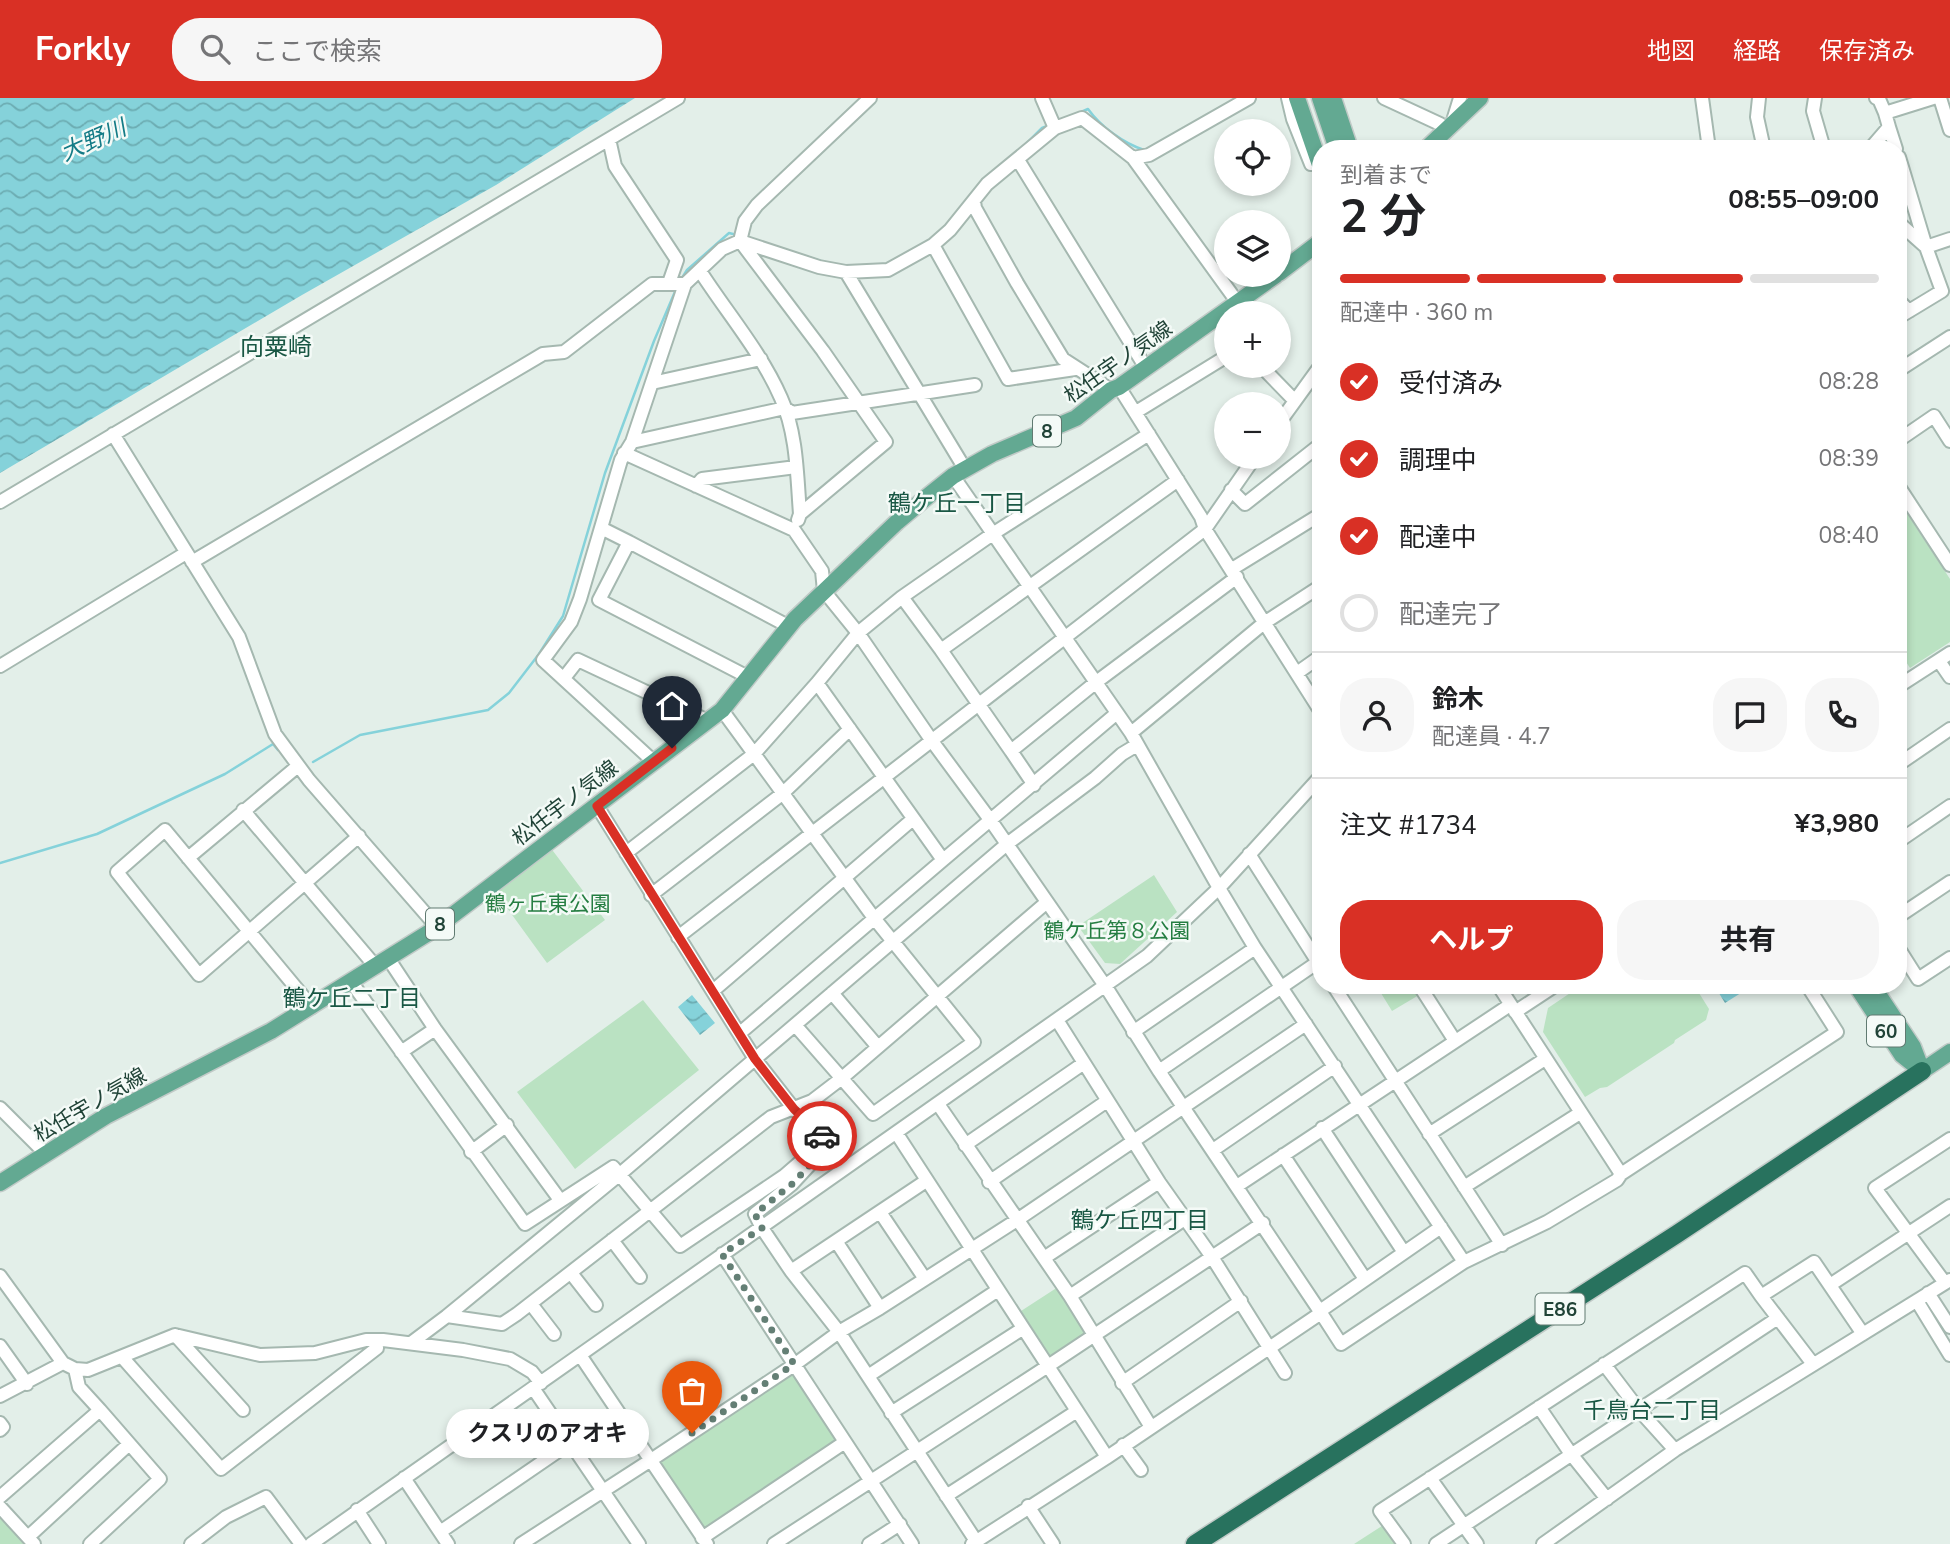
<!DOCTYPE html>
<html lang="ja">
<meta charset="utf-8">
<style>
:root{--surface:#fff;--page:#f6f6f6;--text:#202124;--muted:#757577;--line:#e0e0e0;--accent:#d93025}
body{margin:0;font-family:"Nunito Sans","Noto Sans JP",sans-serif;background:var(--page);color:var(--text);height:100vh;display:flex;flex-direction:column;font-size:26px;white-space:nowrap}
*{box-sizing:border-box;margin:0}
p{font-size:23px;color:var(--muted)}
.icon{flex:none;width:38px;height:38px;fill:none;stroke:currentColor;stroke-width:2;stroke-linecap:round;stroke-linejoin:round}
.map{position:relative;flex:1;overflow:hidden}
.side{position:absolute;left:1312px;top:42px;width:595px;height:854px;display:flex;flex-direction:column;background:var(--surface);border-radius:28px;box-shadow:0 4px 10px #0003}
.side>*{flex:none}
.buttons{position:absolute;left:1214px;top:21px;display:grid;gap:14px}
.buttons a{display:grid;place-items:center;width:77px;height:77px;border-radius:50%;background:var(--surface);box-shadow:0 4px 10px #0003;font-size:35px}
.pin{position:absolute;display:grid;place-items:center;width:60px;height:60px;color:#fff;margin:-72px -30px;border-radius:50% 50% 50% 0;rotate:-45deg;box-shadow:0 0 7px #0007}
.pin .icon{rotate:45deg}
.courier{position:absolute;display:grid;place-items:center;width:70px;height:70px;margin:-35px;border:5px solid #d93025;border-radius:50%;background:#fff;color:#222;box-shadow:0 2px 9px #0007}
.bubble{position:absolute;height:49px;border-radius:24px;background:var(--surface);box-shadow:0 4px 10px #0003;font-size:23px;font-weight:700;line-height:49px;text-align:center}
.overview em{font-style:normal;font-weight:700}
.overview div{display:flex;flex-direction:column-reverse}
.overview{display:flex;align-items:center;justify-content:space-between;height:119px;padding:0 28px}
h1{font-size:46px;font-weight:700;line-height:52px}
.bar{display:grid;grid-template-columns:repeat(4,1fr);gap:10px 7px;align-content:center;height:84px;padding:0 28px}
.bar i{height:9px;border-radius:5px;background:var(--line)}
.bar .on{background:var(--accent)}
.bar p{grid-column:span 4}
.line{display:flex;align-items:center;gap:18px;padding:0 28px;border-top:2px solid var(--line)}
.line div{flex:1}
.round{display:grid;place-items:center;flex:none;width:74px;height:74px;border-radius:28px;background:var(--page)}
ol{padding:0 28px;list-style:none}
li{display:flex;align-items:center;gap:21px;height:77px}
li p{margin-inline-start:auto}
li .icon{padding:7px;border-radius:50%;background:var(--accent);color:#fff;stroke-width:4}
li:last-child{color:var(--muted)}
li i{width:38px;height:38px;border:4px solid var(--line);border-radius:50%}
.button{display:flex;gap:14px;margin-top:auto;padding:14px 28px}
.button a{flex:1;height:80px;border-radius:28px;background:var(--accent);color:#fff;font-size:28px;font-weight:700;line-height:80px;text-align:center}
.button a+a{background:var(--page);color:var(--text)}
header{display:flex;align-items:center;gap:42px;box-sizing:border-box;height:98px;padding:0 35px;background:var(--accent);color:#fff}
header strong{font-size:33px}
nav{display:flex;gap:38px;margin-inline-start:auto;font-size:24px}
.search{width:490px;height:63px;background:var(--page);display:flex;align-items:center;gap:18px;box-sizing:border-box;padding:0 24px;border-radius:28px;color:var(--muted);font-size:26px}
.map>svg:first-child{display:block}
.park{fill:#bae2c2}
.water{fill:url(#water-waves)}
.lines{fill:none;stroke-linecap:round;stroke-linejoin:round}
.stream{stroke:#85d2da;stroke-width:2.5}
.minor-casing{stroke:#a5b8b0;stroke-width:16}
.major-casing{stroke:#c1cac7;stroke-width:19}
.highway-casing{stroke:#c1cac7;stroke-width:21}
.minor{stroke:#fff;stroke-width:12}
.major{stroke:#63a992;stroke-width:16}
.highway{stroke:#28725e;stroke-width:18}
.done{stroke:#647f75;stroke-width:7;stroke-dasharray:0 12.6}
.route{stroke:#d93025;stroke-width:9}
.labels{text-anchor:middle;stroke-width:5;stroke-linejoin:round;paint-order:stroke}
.shield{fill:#f4faf7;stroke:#607a71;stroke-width:2}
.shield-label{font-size:19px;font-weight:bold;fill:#204337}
.street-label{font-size:21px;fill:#204337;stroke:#f4faf7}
.park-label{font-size:21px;fill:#257e42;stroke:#f4faf7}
.water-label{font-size:23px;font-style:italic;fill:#137b86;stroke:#f4faf7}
.neighbourhood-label{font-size:23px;fill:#195744;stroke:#f4faf7}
.quarter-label{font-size:24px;fill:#195744;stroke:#f4faf7}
</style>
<header>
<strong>Forkly</strong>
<div class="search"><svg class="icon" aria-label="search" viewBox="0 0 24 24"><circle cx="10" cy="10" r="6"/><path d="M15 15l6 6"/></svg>ここで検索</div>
<nav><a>地図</a><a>経路</a><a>保存済み</a></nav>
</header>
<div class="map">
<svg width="1950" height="1446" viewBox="0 0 1950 1446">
<defs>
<pattern id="water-waves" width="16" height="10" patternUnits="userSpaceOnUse" patternTransform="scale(1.75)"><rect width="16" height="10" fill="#85d2da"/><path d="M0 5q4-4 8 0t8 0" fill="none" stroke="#6cacb2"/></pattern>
</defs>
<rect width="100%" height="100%" fill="#e3efe9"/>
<path class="park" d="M1899 403 1950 481V544L1910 570 1899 553Z
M550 749 605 822 547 865 494 792Z
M1154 777 1177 814 1120 866 1105 865 1078 828Z
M1376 887H1413L1419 897 1392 913Z
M1582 887H1694L1709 911 1706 922 1675 942 1674 945 1607 989 1600 990 1585 999 1543 934 1548 910Z
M643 902 699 972 575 1071 517 994Z
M1058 1189 1088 1234 1051 1259 1021 1213Z
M792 1274 838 1344 703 1432 657 1363Z
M0 1414 28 1446H0Z
M1385 1426 1399 1446H1354Z"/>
<path class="water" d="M0 0H635L496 87 302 197 0 375Z
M1714 887H1740L1744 893 1725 905Z
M692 897 715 925 700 937 678 909Z"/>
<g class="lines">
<path class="stream" d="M1081 14 1088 11C1101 29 1123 45 1144 52
M1024 48 1042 30 1047 28
M773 148 827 165
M682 180 687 172 729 135 737 137
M313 664 360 637 488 612 509 595 539 556 563 518 605 375 654 243 677 189
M0 765 97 736 225 676 273 646 278 652"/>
<g class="minor-casing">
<path id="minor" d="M1042 0 1055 30
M1288 0 1293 21 1311 66 1319 65
M1384 0 1440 26 1446 32
M1702 0 1709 51
M1759 0 1757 19 1764 51
M1815 0 1813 13 1824 51
M1876 0 1879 1 1885 15
M1940 0 1950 32
M1452 26 1460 0
M1889 29 1896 51
M609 41 615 68 677 162 669 185
M1870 51 1889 29 1885 15 1933 0
M1899 59 1926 149 1950 141
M1133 60 1149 57 1249 0
M1018 62 1146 270
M974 103 975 110 1017 185 1063 261 1111 292
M1899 125 1926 149 1942 193 1909 213
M933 147 1008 281 1075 271
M700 173C727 215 761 254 781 300 797 335 797 378 800 416L798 422
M846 174 965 371
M1899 203 1909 213 1899 219
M1261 268 1295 303
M1899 272 1950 239
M652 285 761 261
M1119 289 1201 419 1205 431 1321 614
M1136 314 1227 258
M1279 325 1321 267
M113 336 239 539 275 636 309 682 431 822 433 832
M1899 342 1934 318 1950 343
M632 344 785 310 792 315 975 287
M624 355 794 432 822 473 824 493 858 535 932 643 991 723 1106 889 1159 973 1321 1215
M953 378 1131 635 1219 790 1255 850 1464 1164
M696 388 702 381 796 369
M1899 389 1950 467
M1231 392 1245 406 1321 346
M0 404 678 0
M800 416 886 344 823 253 740 143 745 123 757 107 870 0
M601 430 629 444
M192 464 543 256 564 254 652 186H685
M1232 471 1321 416
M902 499 941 552 1178 382
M941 552 1011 653 1095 585 1237 479
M1939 563 1950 579
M0 568 186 455
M1297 575 1321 558
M748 579 599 502 629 444 788 528
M564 580 578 562 708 623
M1899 588 1950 555
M722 612 874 820 974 944 873 1016 795 927
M1131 635 1264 525 1321 488
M1011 653 1034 687
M654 664 543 562 571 524 580 501 621 362 632 344 685 186 722 151 740 143 819 169 846 174 888 172 933 147 950 132 987 86 1055 30 1082 20 1133 60 1238 205
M1899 666 1950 631
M597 708 755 961 794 1011 829 1046 792 1086 755 1116 762 1130 791 1173 839 1234 976 1443
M243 712 376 869
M1899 743 1950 708
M626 755 754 656 817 585
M1249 756 1321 869
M188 760 298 668
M943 762 1117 615
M651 797 782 696 850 631
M1899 818 1950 784
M678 839 1205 431 1255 359
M1899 851 1918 881 1950 860
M388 860 435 931 560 1102
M352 885 525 1126 613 1069 680 1148 784 1078 814 1052
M1333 887 1502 1147
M1419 887 1455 943
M1498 887 1621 1076
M714 892 913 721
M832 895 878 949
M312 909C263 850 214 791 165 732L117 774 199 877 359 738
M1515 914 1556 887
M1057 922 1159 1084 1212 1159 1285 1275
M1133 934 1255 850
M740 935 943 762 817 585 858 535 902 499 994 435 1149 336
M401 954 435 931
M1159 973 1321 862
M938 1006 1070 1198 1151 1329
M0 1010 46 1056
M1322 1030 1403 1153
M897 1036 1107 1359
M1429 1036 1545 961
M965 1047 1084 965
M1213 1052 1335 968
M471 1054 507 1027
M1283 1057 1365 1181
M989 1084 1107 1003
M1237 1088 1510 907
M1464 1089 1580 1015
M880 1114 925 1181
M612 1142 640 1179
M836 1143 880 1210
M722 1156 912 1446
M1044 1160 1159 1084
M791 1173 926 1083
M571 1175 596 1207
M0 1178 63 1265 75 1271 88 1272 175 1237 260 1257 315 1255 366 1242H383L463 1252 510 1261 532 1274 541 1285
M1945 1185 1875 1090 1950 1041
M1830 1187 1950 1108
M1928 1195 1950 1229
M1070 1198 1186 1120
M1761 1198 1813 1266
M1917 1203 1950 1257
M531 1206 554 1236
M1320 1213 1441 1129
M447 1218 620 1076 1007 746 1095 680 1122 656 1137 647
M175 1237 243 1312
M411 1245 447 1218 502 1226 517 1216 771 1019 812 1003 842 980 1047 804
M0 1248 27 1286
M580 1257 707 1446
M122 1259 221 1371 377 1250 375 1242
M1604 1266 1639 1312 1675 1352
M868 1278 998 1192
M1122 1285 1241 1203
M533 1290 639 1446
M0 1298 63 1265
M1539 1309 1571 1356 1607 1401
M891 1315 1022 1231
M0 1325 3 1329 0 1332
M1123 1347 1141 1372
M404 1380 448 1446
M1430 1380 1477 1446
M946 1398 1077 1313
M0 1399 100 1312 79 1289 75 1271
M1028 1408 1053 1446
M0 1409 34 1446
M357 1412 379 1446
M440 1434 570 1345
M28 1439 128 1347
M702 1440 845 1344
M90 1446 160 1381 100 1312
M191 1446 226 1419 266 1399 301 1446
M311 1446 1147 858 1219 790 1321 678
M521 1446 651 1362 794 1267 839 1234 880 1210 1017 1122 1306 926
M774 1446 1048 1268 1263 1125
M869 1446 900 1426
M972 1446 1106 1360 1321 1215 1341 1246 1464 1164 1547 1124 1617 1082 1621 1076 1837 934 1807 887
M1404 1446 1380 1413 1745 1175 1761 1198 1814 1164 1863 1236
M1436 1446 1778 1220
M1543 1446 1675 1352 1950 1182"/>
</g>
<g class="major-casing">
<path id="major" d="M1297 0 1321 70
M1320 0 1337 51
M1333 0 1350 51
M1426 51 1480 0
M1279 175 1321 143
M1856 887 1902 957 1922 973
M1872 887 1913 949 1921 970
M1922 973 1950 954
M0 1085 106 1018 271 933 433 832 722 612 795 521 897 424 928 398 953 378 992 356 1076 320 1111 292 1119 289 1276 177"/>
</g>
<g class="highway-casing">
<path id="highway" d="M1195 1446 1677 1136 1922 973"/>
</g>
<use href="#minor" class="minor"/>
<use href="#major" class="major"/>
<use href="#highway" class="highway"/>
</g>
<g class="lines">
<path class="done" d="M692 1335 794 1266 722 1156 762 1130 755 1116 792 1086 830 1046 822 1038"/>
<path class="route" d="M672 650 597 708 755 961 794 1011 822 1038"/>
</g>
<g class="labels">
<g class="shield">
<rect x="1033" y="317.5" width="28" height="31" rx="5"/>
<rect x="426" y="810.5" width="28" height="31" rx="5"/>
<rect x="1867" y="917.5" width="38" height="31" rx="5"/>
<rect x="1535.5" y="1195.5" width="49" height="31" rx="5"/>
</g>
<g class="shield-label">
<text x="1047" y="340">8</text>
<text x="440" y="833">8</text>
<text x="1886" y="940">60</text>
<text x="1560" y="1218">E86</text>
</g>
<g class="street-label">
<text transform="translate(1118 264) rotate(-35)" y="7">松任宇ノ気線</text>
<text transform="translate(565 705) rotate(-37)" y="7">松任宇ノ気線</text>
<text transform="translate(90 1007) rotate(-30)" y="7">松任宇ノ気線</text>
</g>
<g class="park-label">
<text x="548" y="813">鶴ヶ丘東公園</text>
<text x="1117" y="840">鶴ケ丘第８公園</text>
</g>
<g class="water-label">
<text transform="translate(93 42) rotate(-24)" y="8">大野川</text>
</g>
<g class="neighbourhood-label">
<text x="957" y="413">鶴ケ丘一丁目</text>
<text x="352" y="908">鶴ケ丘二丁目</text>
<text x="1140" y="1130">鶴ケ丘四丁目</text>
<text x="1652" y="1320">千鳥台二丁目</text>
</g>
<g class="quarter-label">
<text x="276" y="257">向粟崎</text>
</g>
</g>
</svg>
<div class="buttons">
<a><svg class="icon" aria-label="locate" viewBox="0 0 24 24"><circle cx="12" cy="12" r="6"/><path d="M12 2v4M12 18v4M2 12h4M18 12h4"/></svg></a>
<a><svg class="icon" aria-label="layers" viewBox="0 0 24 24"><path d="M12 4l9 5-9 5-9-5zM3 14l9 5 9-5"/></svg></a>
<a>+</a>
<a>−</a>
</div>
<div class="pin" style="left:692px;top:1335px;background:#ea580c"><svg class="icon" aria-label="bag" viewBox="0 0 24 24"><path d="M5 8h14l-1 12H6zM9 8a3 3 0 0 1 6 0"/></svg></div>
<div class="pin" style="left:672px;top:650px;background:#1f2937"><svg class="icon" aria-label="home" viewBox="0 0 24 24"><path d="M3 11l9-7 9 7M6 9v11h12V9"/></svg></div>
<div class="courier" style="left:822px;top:1038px"><svg class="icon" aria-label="car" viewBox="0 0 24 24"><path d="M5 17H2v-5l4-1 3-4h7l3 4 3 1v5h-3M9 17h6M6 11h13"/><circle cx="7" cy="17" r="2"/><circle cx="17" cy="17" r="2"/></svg></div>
<div class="bubble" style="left:446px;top:1311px;width:203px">クスリのアオキ</div>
<section class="side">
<div class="overview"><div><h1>2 分</h1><p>到着まで</p></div><em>08:55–09:00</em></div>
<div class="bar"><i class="on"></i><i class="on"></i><i class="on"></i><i></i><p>配達中 · 360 m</p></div>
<ol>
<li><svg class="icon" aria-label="check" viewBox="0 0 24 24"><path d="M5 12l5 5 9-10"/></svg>受付済み<p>08:28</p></li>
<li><svg class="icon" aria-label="check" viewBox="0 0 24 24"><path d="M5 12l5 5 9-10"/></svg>調理中<p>08:39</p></li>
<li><svg class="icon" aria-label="check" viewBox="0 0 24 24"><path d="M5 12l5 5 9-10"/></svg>配達中<p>08:40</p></li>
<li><i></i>配達完了</li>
</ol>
<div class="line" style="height:126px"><a class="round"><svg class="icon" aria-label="person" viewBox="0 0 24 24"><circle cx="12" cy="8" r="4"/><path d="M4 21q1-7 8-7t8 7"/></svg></a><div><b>鈴木</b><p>配達員 · 4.7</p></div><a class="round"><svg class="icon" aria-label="chat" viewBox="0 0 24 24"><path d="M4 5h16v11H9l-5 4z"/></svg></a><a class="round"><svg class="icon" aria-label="phone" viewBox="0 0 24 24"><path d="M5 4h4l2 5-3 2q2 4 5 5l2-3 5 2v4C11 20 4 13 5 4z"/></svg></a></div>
<div class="line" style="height:91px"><div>注文 #1734</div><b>¥3,980</b></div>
<div class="button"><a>ヘルプ</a><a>共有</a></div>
</section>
</div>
